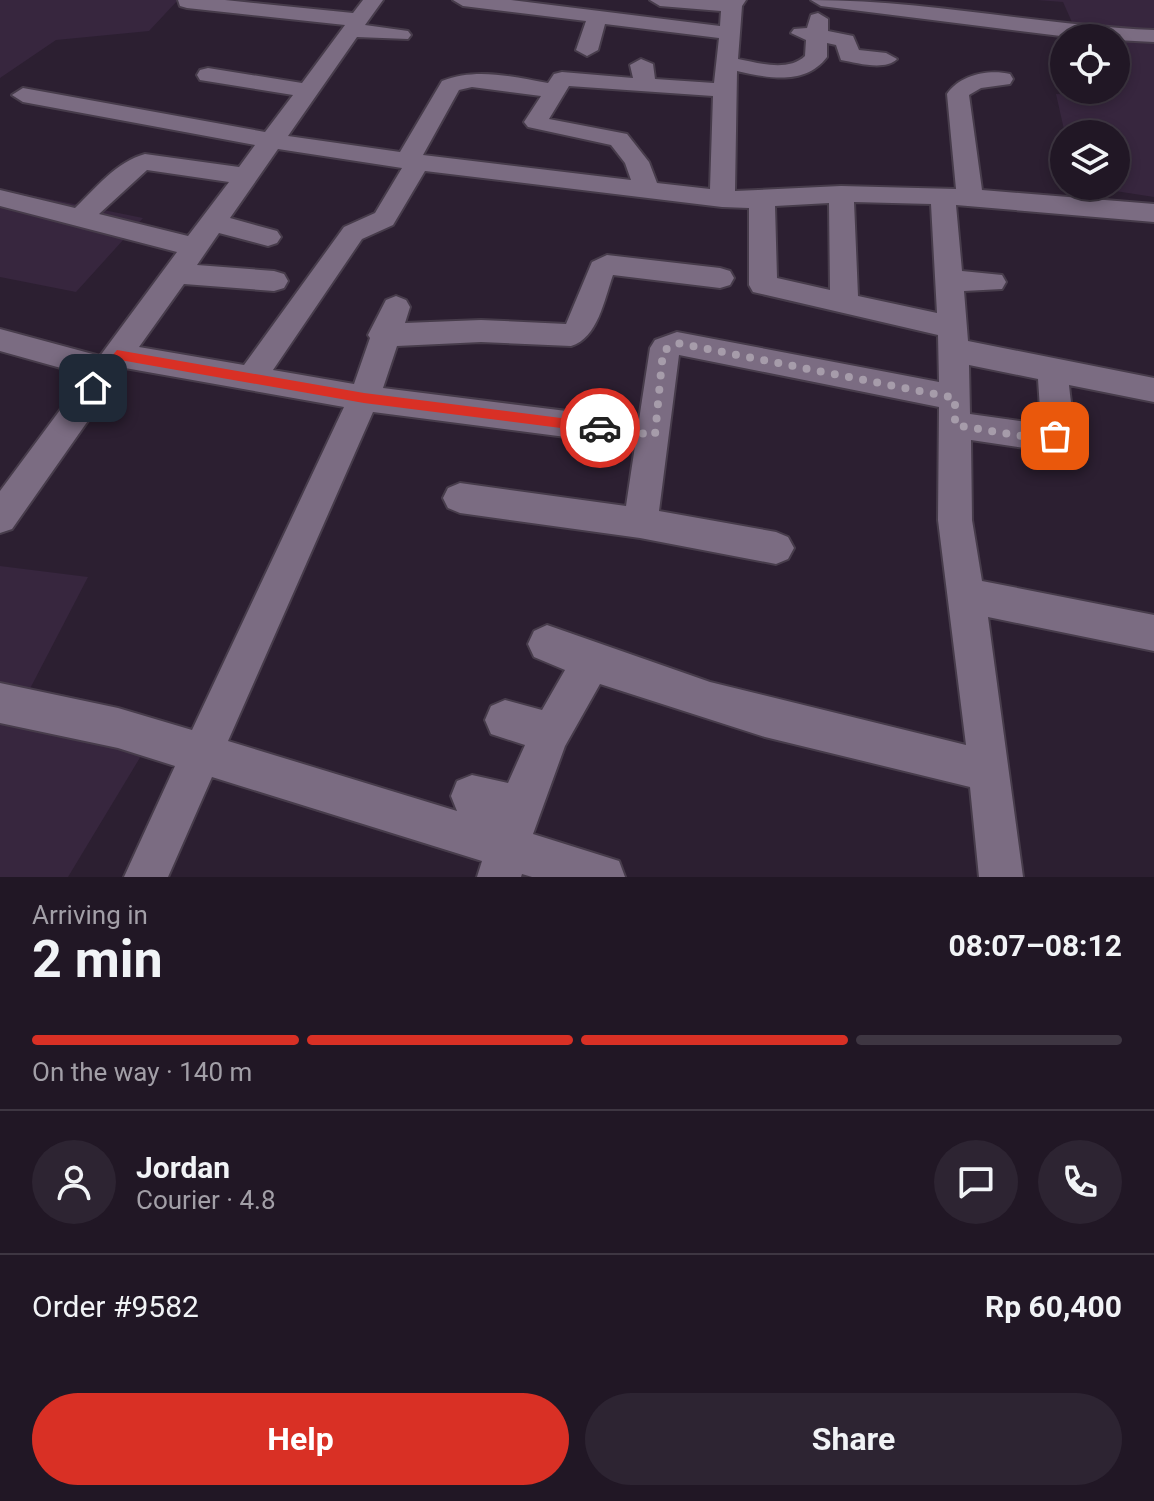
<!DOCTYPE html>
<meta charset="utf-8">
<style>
:root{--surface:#211725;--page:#2d2432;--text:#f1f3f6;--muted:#a29fa7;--line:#3e3642;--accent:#d93025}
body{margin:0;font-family:Roboto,sans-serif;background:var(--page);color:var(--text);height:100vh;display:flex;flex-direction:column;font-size:30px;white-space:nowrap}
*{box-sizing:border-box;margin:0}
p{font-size:26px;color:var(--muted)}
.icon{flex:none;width:44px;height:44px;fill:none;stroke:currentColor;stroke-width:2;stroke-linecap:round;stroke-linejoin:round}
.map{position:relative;height:877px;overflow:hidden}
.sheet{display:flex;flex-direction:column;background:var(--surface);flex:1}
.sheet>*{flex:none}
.buttons{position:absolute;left:1050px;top:24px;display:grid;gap:16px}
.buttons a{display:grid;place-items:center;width:80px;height:80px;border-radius:50%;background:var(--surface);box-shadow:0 4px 12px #0003,0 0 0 2px var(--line);font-size:40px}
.pin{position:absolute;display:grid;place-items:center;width:68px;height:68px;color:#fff;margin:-34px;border-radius:16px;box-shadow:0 4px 12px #0006}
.courier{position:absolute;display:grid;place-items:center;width:80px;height:80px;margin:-40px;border:6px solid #d93025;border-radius:50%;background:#fff;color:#222;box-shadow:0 2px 10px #0007}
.overview em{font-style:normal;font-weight:700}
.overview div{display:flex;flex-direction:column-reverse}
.overview{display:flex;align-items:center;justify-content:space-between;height:136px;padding:0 32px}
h1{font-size:52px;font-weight:700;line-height:60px}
.bar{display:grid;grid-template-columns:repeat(4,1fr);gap:12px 8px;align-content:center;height:96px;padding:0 32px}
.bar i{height:10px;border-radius:6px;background:var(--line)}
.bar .selected{background:var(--accent)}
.bar p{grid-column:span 4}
.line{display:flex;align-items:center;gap:20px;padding:0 32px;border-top:2px solid var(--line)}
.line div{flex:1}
.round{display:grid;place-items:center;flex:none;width:84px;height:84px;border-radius:42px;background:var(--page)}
.cta{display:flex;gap:16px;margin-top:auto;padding:16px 32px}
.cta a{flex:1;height:92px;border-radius:48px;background:var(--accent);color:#fff;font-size:32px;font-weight:700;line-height:92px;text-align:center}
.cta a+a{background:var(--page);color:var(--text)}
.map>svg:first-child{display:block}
.built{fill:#37263e}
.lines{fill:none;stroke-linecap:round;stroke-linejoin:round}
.minor-casing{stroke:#473c4b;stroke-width:4}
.minor{fill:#7b6c82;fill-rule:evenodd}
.route{fill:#d93025}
.done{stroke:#a69caa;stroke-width:8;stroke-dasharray:0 14.4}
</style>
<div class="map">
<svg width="1154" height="877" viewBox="0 0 1154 877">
<rect width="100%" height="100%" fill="#2c1f31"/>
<path class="built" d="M0 0H178L149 31 56 40 0 78Z
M1037 0H1154V197L1083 186H1116V134H1065L1056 94 1105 96 1103 90H1116V38H1079L1063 2Z
M0 189 143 218 76 292 0 277Z
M0 566 88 577 22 704 150 741 68 877H0Z"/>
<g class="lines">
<g class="minor-casing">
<path id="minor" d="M178 0H225L353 13 363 0H383L365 25 408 31 411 35 408 39 357 37 288 136 400 152 442 81C477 67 513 77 548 83L554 74 562 72 633 78 630 65 641 59 653 64 655 79 714 83 719 38 605 24 598 50 587 56 576 50 586 21 463 6 453 0H511L720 26 721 11 660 6 650 0H746L742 6 738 59C759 63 788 72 805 56L806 40 791 33 794 29 807 28 811 15 818 13 828 19V31L853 36 859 50 886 53 897 59C885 71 857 63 841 60L836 45 827 43V57C805 86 768 78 737 71L735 191 841 186 956 189 947 94C960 75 988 69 1010 74L1013 79 1010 84 981 88 969 95 982 190 1154 204V222L956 205 962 271 1002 275 1006 282 1002 289 964 291 968 341 1154 378V402L1069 385C1071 411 1082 442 1051 452L971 440 972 520 982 581 1154 615V651L988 617 1023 877H979L970 787 765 737 600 684 565 746 533 834 619 861 625 877H532L522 874 521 877H477L482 861 212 777 168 877H124L175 766 118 748 0 723V683L118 708 192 730 344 407 125 368 12 529 0 533V491L86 375 0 351V329L100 356 177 252 0 206V190L75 208C96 188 116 162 145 154L239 167 255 145 23 102 12 95 23 88 265 132 293 95 200 80 197 75 200 70 208 68 302 83 345 25 187 8 180 6ZM569 86 713 96 710 189 657 183 649 162 627 134 549 119ZM472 87 541 96 524 122 528 127 611 145 625 163 631 180 423 155 459 90ZM278 149 402 168 375 213 344 227 244 365 139 347 184 284 274 291 284 288 288 281 284 274 274 271 197 265 219 233 268 246 277 243 281 237 277 231 230 218ZM147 170 229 182 188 236 99 214ZM425 171 722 207 749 208V285L753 292 938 335 939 382 677 332 655 340 650 348 639 420 383 388 397 346 481 342 571 346C598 338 604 300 613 275L720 288 730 285 734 278 730 271 720 268 607 255 592 262 566 324 481 320 405 323 410 307 406 300 396 296 386 300 368 335 370 338 354 384 273 370 362 239 393 225ZM854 202 931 204 937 313 858 296ZM829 203 830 290 777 278 775 206ZM679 355 939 407 938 520 966 745 710 682 547 625 534 631 528 644 534 657 565 670 542 710 505 700 491 706 485 720 491 734 525 745 508 783 472 775 457 781 451 796 457 811 228 741 373 412 635 446 626 506 460 483 448 488 443 498 448 508 460 513 640 538 776 564 788 559 794 548 788 537 776 532 659 511ZM969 365 1038 379 1041 424 970 414Z
M811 0C926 0 1039 25 1154 30V42L1077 38 821 6Z"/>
</g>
<use href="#minor" class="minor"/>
</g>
<path class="route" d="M117 350 364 393 600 423 606 428 600 433 364 403 120 360 98 391H89V384Z"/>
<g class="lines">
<path class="done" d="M600 428 655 435 663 351 677 343 955 398V425L1046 440 1055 436"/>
</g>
</svg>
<div class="buttons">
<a><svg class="icon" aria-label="locate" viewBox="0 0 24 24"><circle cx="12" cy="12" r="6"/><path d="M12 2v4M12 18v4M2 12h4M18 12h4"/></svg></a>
<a><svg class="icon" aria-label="layers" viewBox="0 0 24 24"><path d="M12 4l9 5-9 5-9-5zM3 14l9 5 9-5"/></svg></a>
</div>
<div class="pin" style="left:1055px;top:436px;background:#ea580c"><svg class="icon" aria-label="bag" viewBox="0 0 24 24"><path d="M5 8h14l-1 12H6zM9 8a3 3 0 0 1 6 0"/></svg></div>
<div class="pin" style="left:93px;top:388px;background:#1f2937"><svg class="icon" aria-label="home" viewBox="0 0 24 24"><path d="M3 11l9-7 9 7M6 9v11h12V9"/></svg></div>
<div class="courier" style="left:600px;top:428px"><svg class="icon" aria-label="car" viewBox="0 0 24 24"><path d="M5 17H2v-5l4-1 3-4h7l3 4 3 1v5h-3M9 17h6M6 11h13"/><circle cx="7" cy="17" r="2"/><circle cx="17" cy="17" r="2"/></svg></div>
</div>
<section class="sheet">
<div class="overview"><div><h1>2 min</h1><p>Arriving in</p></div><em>08:07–08:12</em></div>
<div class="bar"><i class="selected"></i><i class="selected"></i><i class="selected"></i><i></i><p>On the way · 140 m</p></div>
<div class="line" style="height:144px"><a class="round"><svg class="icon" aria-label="person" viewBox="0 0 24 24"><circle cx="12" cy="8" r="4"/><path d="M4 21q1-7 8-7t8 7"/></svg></a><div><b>Jordan</b><p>Courier · 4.8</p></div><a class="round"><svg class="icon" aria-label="chat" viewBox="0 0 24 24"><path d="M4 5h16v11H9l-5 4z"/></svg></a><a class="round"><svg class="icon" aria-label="phone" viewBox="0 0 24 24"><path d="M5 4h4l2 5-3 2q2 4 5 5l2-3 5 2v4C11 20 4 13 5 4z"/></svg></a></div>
<div class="line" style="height:104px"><div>Order #9582</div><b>Rp 60,400</b></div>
<div class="cta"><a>Help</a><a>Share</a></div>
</section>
